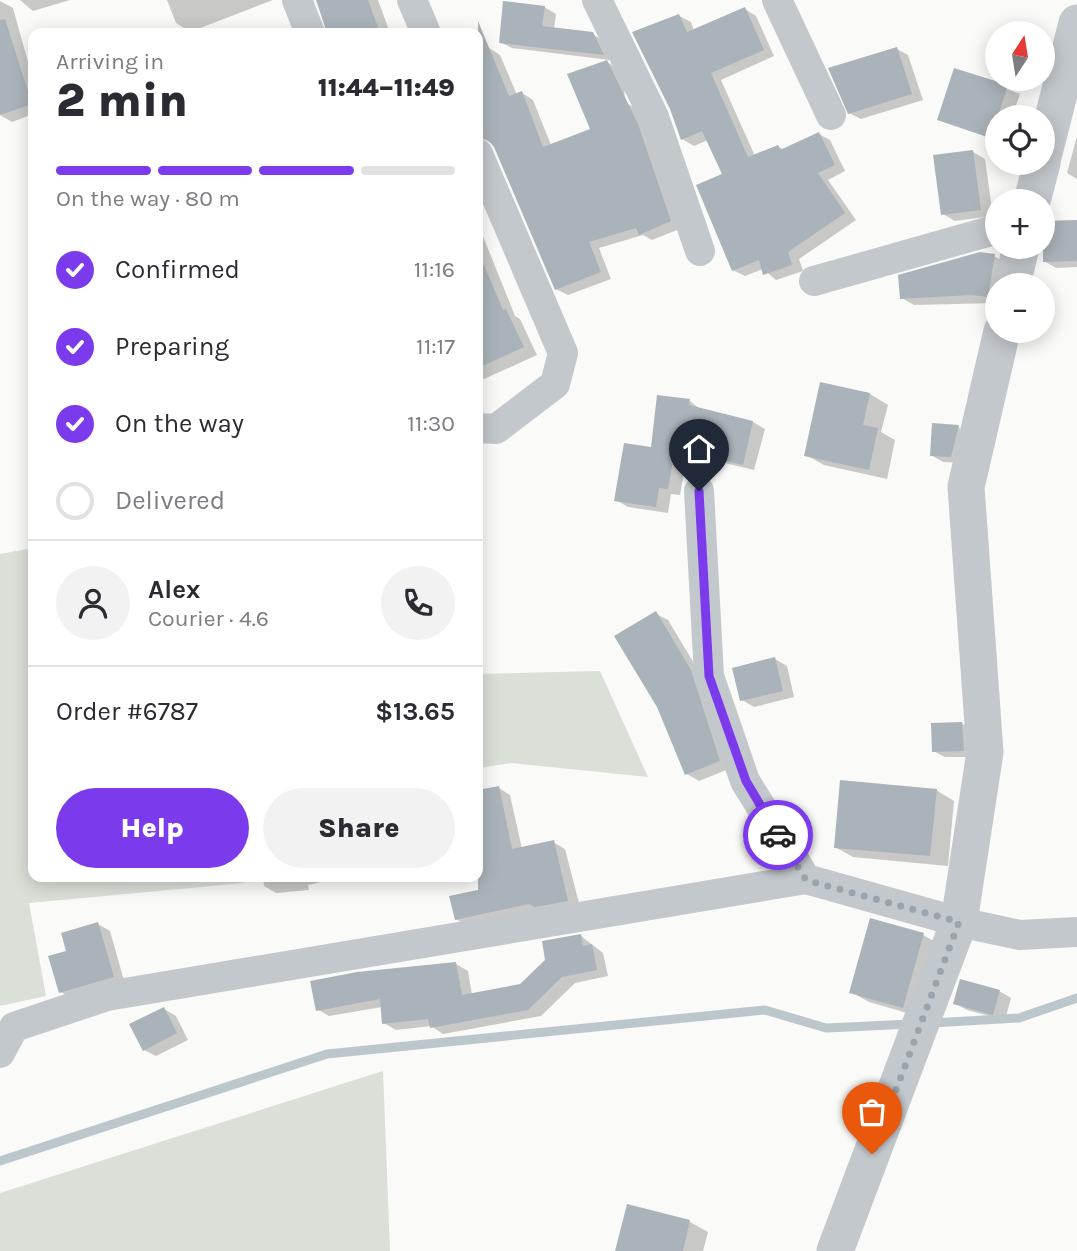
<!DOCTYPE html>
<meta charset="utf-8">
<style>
:root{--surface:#fff;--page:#f2f2f3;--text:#2b2b33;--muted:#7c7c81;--line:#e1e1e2;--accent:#7c3aed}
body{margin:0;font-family:Karla,sans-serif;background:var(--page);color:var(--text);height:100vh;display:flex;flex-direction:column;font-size:26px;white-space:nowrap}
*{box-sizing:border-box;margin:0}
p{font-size:23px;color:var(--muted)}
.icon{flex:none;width:38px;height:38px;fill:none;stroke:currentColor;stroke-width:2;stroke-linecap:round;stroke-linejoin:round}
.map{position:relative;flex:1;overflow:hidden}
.details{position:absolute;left:28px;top:28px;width:455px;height:854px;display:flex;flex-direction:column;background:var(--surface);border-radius:14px;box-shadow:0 4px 18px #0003}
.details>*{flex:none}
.needle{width:46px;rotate:12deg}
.tools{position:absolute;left:985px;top:21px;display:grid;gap:14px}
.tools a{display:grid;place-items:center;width:70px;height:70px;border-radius:50%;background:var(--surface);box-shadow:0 4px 18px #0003;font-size:35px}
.pin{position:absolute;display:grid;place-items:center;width:60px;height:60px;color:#fff;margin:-72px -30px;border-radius:50% 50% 50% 0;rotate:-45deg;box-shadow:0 0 7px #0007}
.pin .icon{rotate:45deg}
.courier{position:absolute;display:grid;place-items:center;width:70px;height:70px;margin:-35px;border:5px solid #7c3aed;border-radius:50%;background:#fff;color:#222;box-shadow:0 2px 9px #0007}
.headline em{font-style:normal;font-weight:800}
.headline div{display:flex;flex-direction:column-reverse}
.headline{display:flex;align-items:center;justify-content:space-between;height:119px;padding:0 28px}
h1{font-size:46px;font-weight:800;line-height:52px}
.bar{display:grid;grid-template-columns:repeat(4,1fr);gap:10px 7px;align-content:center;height:84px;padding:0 28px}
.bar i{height:9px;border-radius:5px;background:var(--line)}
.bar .selected{background:var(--accent)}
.bar p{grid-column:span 4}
.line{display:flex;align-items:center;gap:18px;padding:0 28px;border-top:2px solid var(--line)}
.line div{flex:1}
.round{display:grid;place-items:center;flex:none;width:74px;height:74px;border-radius:37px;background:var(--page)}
ol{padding:0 28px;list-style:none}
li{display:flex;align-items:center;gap:21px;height:77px}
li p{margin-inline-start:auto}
li .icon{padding:7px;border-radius:50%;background:var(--accent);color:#fff;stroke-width:4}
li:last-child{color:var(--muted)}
li i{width:38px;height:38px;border:4px solid var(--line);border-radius:50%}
.action{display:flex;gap:14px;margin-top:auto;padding:14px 28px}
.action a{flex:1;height:80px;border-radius:42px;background:var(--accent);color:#fff;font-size:28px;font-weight:800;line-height:80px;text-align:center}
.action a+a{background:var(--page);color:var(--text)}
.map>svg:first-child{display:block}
.green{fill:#dadfd7}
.shadow{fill:#0003}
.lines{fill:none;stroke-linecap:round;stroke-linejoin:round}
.stream{stroke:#bbc7cb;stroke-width:9}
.building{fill:#aab3b9}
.minor{stroke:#c3c8cc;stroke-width:30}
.tertiary{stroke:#c3c8cc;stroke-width:37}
.done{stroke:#99a4ac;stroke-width:7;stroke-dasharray:0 12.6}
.route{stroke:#7c3aed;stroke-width:9}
</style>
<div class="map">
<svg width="1077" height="1251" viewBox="0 0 1077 1251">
<rect width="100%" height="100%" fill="#fafaf8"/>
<path class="green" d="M33 548V877H243L244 883 29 903 46 996 0 1006V554Z
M600 671 648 777 511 763 478 768V674Z
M383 1071 390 1251H0V1193Z"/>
<path class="shadow" d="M20 0H70L33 11Z
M167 0H273L190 32 176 23Z
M318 0H378L390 33H327L328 26Z
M0 1 13 8 33 80V114L12 122 0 115Z
M544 7 556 14 554 29 592 34 605 41 610 60 512 48 500 42Z
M745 9 756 16 774 56 721 80 755 156 778 146 784 150 819 134 830 140 845 171 828 180 856 220 799 259 803 271 776 280 763 269 745 276 733 270 698 186 725 175 708 140 694 146 682 139 679 16 691 22 694 31Z
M489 48 500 55 517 95 522 93 533 100 551 145 592 130 607 62 618 69 624 81 625 102 638 110 682 228 652 240 643 235 599 248 611 279 568 295 556 289 494 144 478 137V52Z
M897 49 908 55 923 100 861 119 849 113Z
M955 70 1020 94 1012 117H998V141L939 120Z
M1077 136V179L1067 173Z
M973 152 985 159 993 216 955 221 943 214Z
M1077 221V267L1056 268 1044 261 1043 222Z
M478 224 515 316 520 319 537 355 484 379 478 375Z
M994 256 1006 263 998 285V303L914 305 902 298Z
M821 384 870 394 888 405 881 432 895 440 887 479 824 465 806 455Z
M690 401 701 410 753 422 765 429 754 470 687 454 680 495 671 494 668 513 628 507 616 500Z
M958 427 970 434 963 463 943 462 931 455Z
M656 614 668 620 703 678 731 768 699 781 687 774Z
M775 659 787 666 794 697 754 707 742 700Z
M961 723 973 730 975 757H945L933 751Z
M499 788 510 795 522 849 553 842 565 849 580 907 468 926 456 919 482 890 478 868V792Z
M936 790 954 801 948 866 853 857 835 847Z
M263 877H344L308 885 309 890 276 893 264 886Z
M98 924 110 931 125 984 73 999 61 992 68 952Z
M923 935 941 945 921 1017 869 1002 851 992Z
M581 936 603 953 608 976 575 983 541 1016 443 1034 431 1026 396 1030 384 1023 382 1007 329 1016 317 1009 456 964 468 971 472 995 520 986Z
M999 991 1011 998 1005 1020 967 1010 955 1003Z
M164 1009 176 1016 188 1040 156 1056 144 1050Z
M628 1206 690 1222 708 1232 703 1251H617Z"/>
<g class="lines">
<path class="stream" d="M932 1023 1019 1018 1077 998
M0 1161 327 1054 765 1010 826 1028 911 1024"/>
</g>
<path class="building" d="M316 0H368L378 27 359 33H327Z
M503 1 545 6 542 26 593 32 604 55 499 43Z
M745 7 764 50 711 73 748 157 778 145 780 150 819 132 835 165 818 173 845 213 788 252 792 265 763 275 759 260 732 271 696 185 722 174 702 131 681 140 670 109 632 32 679 14 687 32Z
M5 19 32 104 0 115V20Z
M478 21 509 96 522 91 543 147 590 129 567 74 607 60 638 124 671 221 639 235 636 228 589 242 601 272 555 290 494 147 488 140 478 137Z
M897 47 912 94 848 114 828 68Z
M954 68 1008 85 991 138 937 120Z
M973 150 981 210 941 215 933 155Z
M1077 220V261L1043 262V221Z
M478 251 503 310 506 309 524 347 478 368Z
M980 252 995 254 988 297 972 295 900 299 898 275Z
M820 382 870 393 863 425 878 428 869 470 804 456Z
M657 395 690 399 689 405 753 421 743 465 675 449 668 489 659 488 656 507 614 501 624 443 651 447Z
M932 423 959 425 951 457 930 456Z
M656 611 691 670 720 761 685 775 657 707 614 636Z
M775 657 783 691 740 701 732 668Z
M962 722 964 751 932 752 931 723Z
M840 780 937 789 930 856 834 848Z
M499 786 512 849 554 840 568 901 535 907 529 904 455 920 449 896 478 890V790Z
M870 918 924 933 903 1008 849 993Z
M98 922 114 977 59 993 48 956 66 951 61 933Z
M581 934 583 946 592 944 597 970 562 977 528 1010 430 1028 428 1019 382 1024 380 999 316 1011 310 981 357 972 456 962 462 995 520 984 545 960 542 941Z
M960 979 1000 990 993 1015 953 1004Z
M164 1007 177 1033 143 1051 129 1024Z
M627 1204 690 1220 683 1251H615Z"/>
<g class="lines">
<path class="minor" d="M297 0 310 33
M412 0 426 33
M597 0 654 117 700 251
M777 0 831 115
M478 154 563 353 555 384 496 429 478 428
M814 281 998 229
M699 491 709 676 745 781 806 879
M0 1053 14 1027 107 996 806 879 959 922 1020 935 1077 932"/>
<path class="tertiary" d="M1043 157 1077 23
M1032 201 1042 163
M1012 285 1021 247
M835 1251 959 922 985 752 966 487 1002 331"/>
</g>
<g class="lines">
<path class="done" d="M778 835 806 880 959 922 872 1154"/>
<path class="route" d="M699 491 709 676 746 781 778 835"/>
</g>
</svg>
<div class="tools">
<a><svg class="needle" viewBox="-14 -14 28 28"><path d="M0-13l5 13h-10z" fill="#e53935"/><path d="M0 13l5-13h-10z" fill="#7c7c81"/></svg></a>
<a><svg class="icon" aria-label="locate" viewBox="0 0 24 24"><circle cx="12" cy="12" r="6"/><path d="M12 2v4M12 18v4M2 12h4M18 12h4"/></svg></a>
<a>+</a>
<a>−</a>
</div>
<div class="pin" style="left:872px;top:1154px;background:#ea580c"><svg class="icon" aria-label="bag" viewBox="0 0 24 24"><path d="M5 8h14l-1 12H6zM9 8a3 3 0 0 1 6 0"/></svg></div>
<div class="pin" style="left:699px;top:491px;background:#1f2937"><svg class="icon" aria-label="home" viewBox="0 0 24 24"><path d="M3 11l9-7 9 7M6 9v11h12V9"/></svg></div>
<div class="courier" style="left:778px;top:835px"><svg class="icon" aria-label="car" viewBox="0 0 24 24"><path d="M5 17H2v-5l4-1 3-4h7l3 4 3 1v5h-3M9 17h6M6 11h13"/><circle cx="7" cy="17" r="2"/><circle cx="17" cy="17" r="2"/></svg></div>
<section class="details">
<div class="headline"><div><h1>2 min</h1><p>Arriving in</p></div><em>11:44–11:49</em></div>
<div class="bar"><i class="selected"></i><i class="selected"></i><i class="selected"></i><i></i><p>On the way · 80 m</p></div>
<ol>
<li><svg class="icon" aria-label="check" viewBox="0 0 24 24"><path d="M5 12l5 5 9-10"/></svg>Confirmed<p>11:16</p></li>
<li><svg class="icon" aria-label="check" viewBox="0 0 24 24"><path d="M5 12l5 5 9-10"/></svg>Preparing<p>11:17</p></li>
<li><svg class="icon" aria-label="check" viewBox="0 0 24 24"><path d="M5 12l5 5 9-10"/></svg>On the way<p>11:30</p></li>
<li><i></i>Delivered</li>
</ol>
<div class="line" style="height:126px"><a class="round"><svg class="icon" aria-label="person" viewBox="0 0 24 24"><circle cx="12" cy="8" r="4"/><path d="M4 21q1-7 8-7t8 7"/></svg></a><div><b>Alex</b><p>Courier · 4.6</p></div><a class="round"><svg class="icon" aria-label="phone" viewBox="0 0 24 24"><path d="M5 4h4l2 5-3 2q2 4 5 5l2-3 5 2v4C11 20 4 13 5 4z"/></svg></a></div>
<div class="line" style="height:91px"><div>Order #6787</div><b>$13.65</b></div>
<div class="action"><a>Help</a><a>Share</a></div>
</section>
</div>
